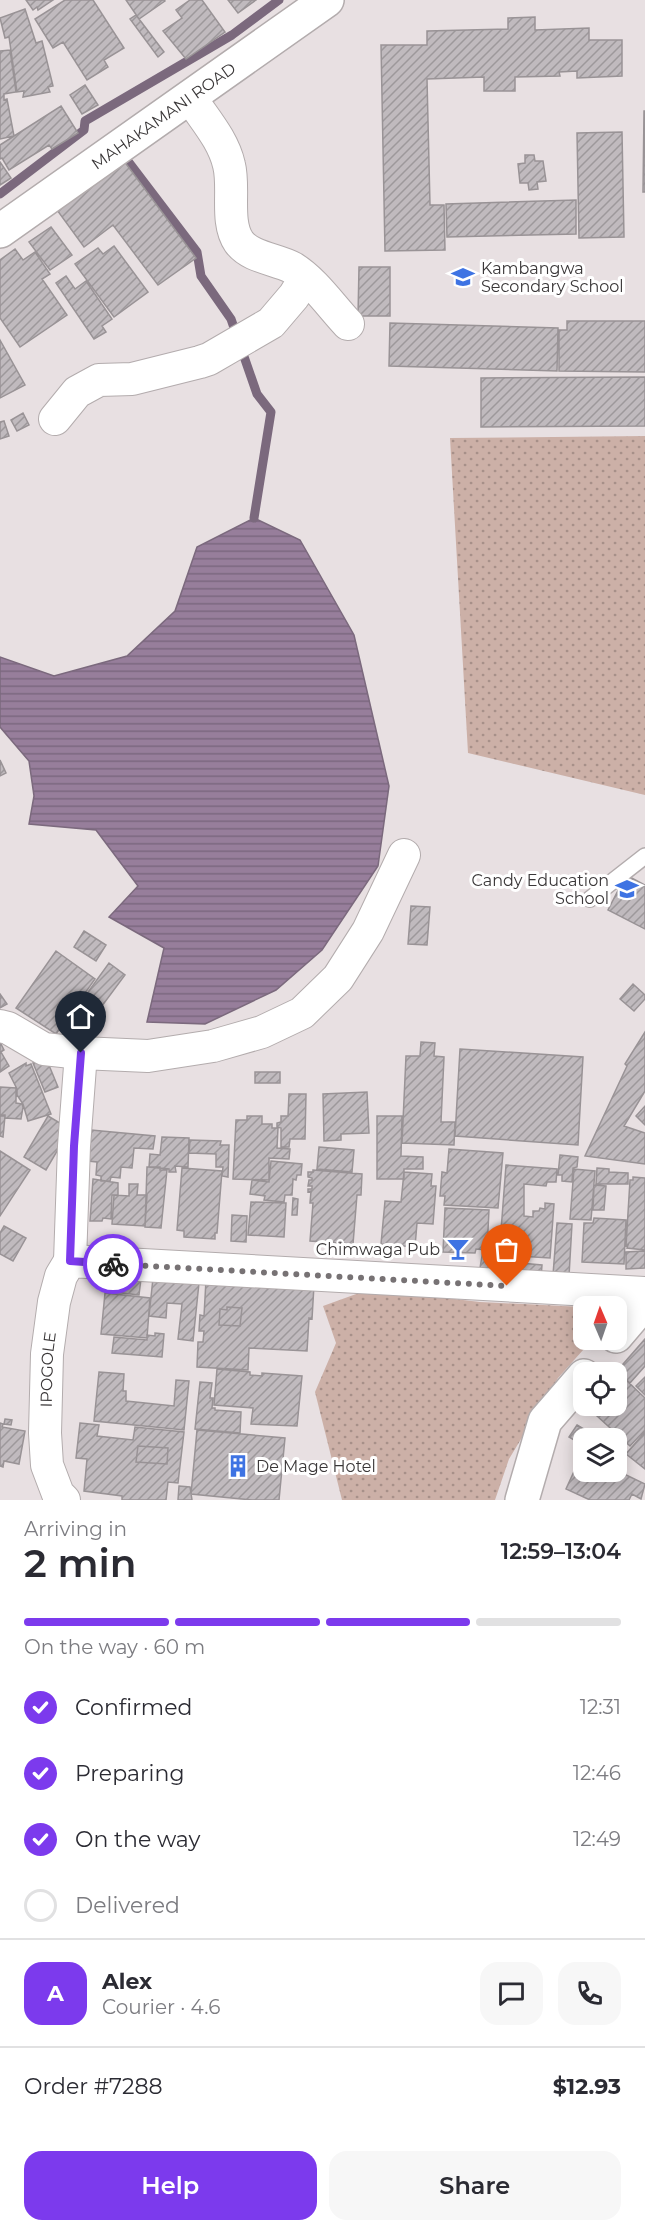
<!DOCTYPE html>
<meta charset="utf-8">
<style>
:root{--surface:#fff;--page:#f7f7f7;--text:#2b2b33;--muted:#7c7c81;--line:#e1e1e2;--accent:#7c3aed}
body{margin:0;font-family:Montserrat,sans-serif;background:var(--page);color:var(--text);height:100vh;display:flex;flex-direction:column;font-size:22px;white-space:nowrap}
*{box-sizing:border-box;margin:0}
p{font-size:20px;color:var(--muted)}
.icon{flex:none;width:33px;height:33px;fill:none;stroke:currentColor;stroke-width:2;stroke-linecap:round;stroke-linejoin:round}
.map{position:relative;height:1500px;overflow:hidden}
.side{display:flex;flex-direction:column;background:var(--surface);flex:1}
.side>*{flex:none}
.needle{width:39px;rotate:358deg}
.fabs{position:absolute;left:573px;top:1296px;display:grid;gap:12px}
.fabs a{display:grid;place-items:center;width:54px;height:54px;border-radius:12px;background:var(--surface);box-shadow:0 3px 15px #0003;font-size:30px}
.pin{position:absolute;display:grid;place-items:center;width:51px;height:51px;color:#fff;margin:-62px -26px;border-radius:50% 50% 50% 0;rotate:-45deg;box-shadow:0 0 6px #0007}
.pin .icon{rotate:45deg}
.courier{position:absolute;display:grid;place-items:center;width:60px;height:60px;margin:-30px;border:4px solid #7c3aed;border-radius:50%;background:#fff;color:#222;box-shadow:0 2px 8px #0007}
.head em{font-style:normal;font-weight:600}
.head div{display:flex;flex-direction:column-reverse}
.head{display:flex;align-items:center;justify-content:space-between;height:102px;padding:0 24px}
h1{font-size:39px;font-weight:600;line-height:45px}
.bar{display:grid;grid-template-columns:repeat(4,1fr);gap:9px 6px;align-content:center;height:72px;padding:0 24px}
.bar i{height:8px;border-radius:4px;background:var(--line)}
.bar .selected{background:var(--accent)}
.bar p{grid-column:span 4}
.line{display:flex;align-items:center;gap:15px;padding:0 24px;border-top:2px solid var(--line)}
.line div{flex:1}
.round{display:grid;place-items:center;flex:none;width:63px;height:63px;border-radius:18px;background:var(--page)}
ol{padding:0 24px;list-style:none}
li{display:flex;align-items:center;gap:18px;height:66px}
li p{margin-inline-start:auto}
li .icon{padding:6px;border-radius:50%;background:var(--accent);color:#fff;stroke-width:4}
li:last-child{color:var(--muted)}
li i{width:33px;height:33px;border:3px solid var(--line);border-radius:50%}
.action{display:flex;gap:12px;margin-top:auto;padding:12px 24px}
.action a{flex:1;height:69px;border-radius:18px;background:var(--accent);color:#fff;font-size:24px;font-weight:600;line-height:69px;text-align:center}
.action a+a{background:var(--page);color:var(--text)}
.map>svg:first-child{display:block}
.park{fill:url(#park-dots)}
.water{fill:url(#water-rules);stroke:#7b697d;stroke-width:1.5}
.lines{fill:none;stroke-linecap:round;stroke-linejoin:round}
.stream{stroke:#7b697d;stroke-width:9}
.building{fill:url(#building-hatch);stroke:#999396;stroke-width:1.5;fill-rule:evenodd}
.lane-casing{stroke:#b3acad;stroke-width:18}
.street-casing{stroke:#b3acad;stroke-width:34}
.secondary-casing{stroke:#b3acad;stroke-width:36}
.lane{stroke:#fff;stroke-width:15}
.street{stroke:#fff;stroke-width:32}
.secondary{stroke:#fff;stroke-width:33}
.done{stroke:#777274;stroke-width:6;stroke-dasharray:0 10.8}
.route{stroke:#7c3aed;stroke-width:8}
.labels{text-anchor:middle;stroke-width:6;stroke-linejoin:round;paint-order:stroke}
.street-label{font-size:16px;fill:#3a3738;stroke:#fff}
.poi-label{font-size:16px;fill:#3a3738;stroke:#fff;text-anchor:start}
</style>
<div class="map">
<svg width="645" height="1500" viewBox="0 0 645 1500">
<defs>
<pattern id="park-dots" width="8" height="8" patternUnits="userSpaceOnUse" patternTransform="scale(1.5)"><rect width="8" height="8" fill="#ccb0a7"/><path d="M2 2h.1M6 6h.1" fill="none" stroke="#a79089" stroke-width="1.8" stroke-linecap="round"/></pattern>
<pattern id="water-rules" width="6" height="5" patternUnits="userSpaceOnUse" patternTransform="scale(1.5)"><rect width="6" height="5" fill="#977e9b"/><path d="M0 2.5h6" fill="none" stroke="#7c687f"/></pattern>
<pattern id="building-hatch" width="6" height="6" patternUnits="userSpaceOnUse" patternTransform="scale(1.5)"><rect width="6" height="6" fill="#c0babe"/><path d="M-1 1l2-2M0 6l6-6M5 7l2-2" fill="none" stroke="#9d989b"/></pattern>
</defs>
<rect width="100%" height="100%" fill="#e8e0e2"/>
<path class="park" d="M645 436V795L468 753 450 438Z
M370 1289 480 1302 583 1307 584 1340H592L558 1378 509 1459 495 1500H342L315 1392 336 1343 323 1306Z"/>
<path class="water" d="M254 518 300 540 354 635 389 786 378 866 322 950 276 990 205 1024 147 1022 164 948 109 917 138 886 96 830 29 824 34 796 29 761 0 727V657L54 676 127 656 175 611 197 547Z"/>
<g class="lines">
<path class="stream" d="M119 154 124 156 197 252 201 276 231 319 257 394 271 412 254 518
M0 194 84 130 85 121 232 35 279 0"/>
</g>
<path class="building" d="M26 0H53L38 10 37 7 33 10Z
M65 0H93L124 48 104 60 108 67 87 80 63 42 53 48 35 19Z
M126 0H164L165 1 139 19Z
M190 0H202L225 32 186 59 163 31 182 18 176 10Z
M228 0H256L238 13Z
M25 9 36 43 42 41 53 86 48 87 50 92 23 97 24 91 17 92 9 37 5 38 0 18Z
M136 15 164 52 158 57 130 19Z
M535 17V30L589 28V40H622V76L577 78V71L559 72 560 76 515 77V91H484V77L427 79 430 205H444L445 250 385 251 381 45H427V31L508 29V18Z
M10 50 16 92 4 94V100L7 99 14 136 0 139V51Z
M85 85 98 105 82 114 70 95Z
M61 106 78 133 52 149 49 145 9 170 2 158 0 159V145Z
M644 111H645V192H643Z
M622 132 624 237 579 238 577 133Z
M525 155H534L535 161H543L546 181 537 182 538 189 529 190 528 183H520L518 164 525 163Z
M124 161 196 258 158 285 113 225 84 247 57 210Z
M0 162 11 178 0 185Z
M576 200V234L447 237 446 204Z
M51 227 72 255 50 270 29 242Z
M114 246 148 292 114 317 75 264 98 248 103 254Z
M15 249 23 260 35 252 50 274 42 279 67 315 20 347 0 318V260Z
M359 267H390V316H358Z
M66 276 75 289 86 281 112 319 102 326 106 332 94 339 56 283Z
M567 321H645V372L559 371V330H567Z
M390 323 558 328 557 371 389 366Z
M0 340 25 385 0 398Z
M645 377V426L481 427V378Z
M23 413 29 425 17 431 11 420Z
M4 421 9 436 0 439V422Z
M0 760 6 773 0 776Z
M626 875 645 885V929L608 910Z
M411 906 430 907 427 945 408 944Z
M84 931 106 945 96 961 74 947Z
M56 951 95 979 56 1034 16 1008Z
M109 963 125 975 99 1010 83 999Z
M633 984 645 995V999L634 1011 620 999Z
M0 994 7 1004 0 1008Z
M82 1001 95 1010 80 1033 67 1025Z
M645 1032V1091L624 1126 645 1133V1164L585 1156 627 1066 625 1064Z
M0 1042 4 1050 1 1052 9 1066 0 1072Z
M421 1042 435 1043 434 1056 444 1057 441 1122H455L454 1145 402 1143 406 1056H420Z
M460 1049 583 1057 578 1145 455 1136Z
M46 1058 58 1087 45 1092 33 1063Z
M26 1063V1066L31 1064 51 1114 28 1121 23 1104 17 1095V1089L9 1073Z
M255 1072H280V1083H255Z
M0 1087 16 1088V1103L22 1104 23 1107 21 1119 5 1118V1115H0Z
M367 1092 369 1133 341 1134V1140L324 1141 323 1094Z
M289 1094H306L305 1139H290L289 1147H281V1128L277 1127V1123L281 1122V1116H288Z
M645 1106V1125L636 1116Z
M0 1116H5L3 1137 0 1136Z
M48 1116 70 1129 46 1170 24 1157Z
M247 1116H262V1124H272V1128H278L277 1148 290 1149 289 1159 269 1158V1180L233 1179 236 1120H247Z
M377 1116H402L401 1156 423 1157V1169H404V1179H377Z
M91 1130 155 1136 153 1149 134 1148 132 1168 121 1167 120 1178 111 1177 110 1181H101V1176L96 1175 97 1162 88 1161Z
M162 1137 189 1138 188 1167 175 1166 176 1172H169V1169L149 1167 150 1154 160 1155Z
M190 1140 221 1141 220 1145H229L228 1177 222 1176 223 1167H216V1154L189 1153Z
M319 1147 354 1150 352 1172 317 1169Z
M449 1149 503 1153 498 1208 444 1205 445 1196H440L442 1172 447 1173Z
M0 1151 30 1170 0 1216Z
M560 1155 578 1157 577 1167 573 1168 572 1182 562 1181V1175H558Z
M271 1161 302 1164 301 1175H297L296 1180 293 1179 292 1195H285L284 1202 264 1200 265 1196 250 1194 252 1180 269 1182Z
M506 1165 557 1169 556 1182H547L546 1186 524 1184V1216L533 1217V1211H539L540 1208 545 1209V1203L554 1204 550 1258 518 1256 517 1272 498 1270Z
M147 1167H160V1170H167L161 1228 145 1227Z
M182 1168 222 1171 217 1233H215V1239L184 1237V1231L177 1230Z
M597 1168 609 1169V1172L628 1173V1184H596Z
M574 1169 595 1171 591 1220 570 1219Z
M313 1170 362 1174 361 1195H357L353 1244 310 1241 313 1203H310L311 1191 308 1192V1189H312V1186H308L309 1180H312V1178L308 1177V1172H313Z
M404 1172 432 1174 431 1186H436L433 1224 417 1223 415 1247 381 1244 385 1201 401 1202Z
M633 1177 645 1178V1250L627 1248 628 1245 626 1246 630 1180H633Z
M93 1179 118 1183V1195H112L111 1219 103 1218 102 1221H90Z
M129 1184H138L137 1195H147L145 1226 112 1224 114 1195 129 1196Z
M594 1185 606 1186 604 1210H593Z
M293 1198 298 1199 297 1215H292Z
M251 1202 286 1203 284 1237 248 1235Z
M445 1208 489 1210 487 1250 476 1249 475 1253 443 1252Z
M232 1215 247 1216 246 1242 231 1241Z
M594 1218 626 1220 624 1264 582 1262 584 1223H593Z
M557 1223 572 1224 569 1276 553 1275Z
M4 1226 26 1238 13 1261 0 1254V1233Z
M483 1250 499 1251 498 1275 480 1268Z
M645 1251V1268L626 1269V1252Z
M520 1263 542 1265 541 1278 518 1275Z
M115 1269 142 1271 139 1295 113 1292Z
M153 1278 199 1283 193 1341 178 1339 182 1304 167 1303 166 1318 149 1316Z
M206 1280 314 1285 312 1319 309 1318 307 1351 249 1348 248 1370 197 1367 198 1342H203L204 1331H199L200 1315 204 1316ZM227 1307 242 1308 240 1326 219 1325 220 1309 227 1310Z
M105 1293 150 1298 147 1338 101 1334Z
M227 1307 242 1308 240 1326 219 1325 220 1309 227 1310Z
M155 1333 164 1334 162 1357 112 1353 114 1337 147 1340V1335L155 1336Z
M645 1339V1366L630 1383 617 1371Z
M217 1369 250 1372V1375L262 1376V1373L302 1376 297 1426 251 1424 253 1408 214 1405Z
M99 1372 124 1374 123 1391H126V1401L174 1406 176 1380 189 1381 184 1430 94 1421Z
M645 1377V1395L636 1386Z
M626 1380 645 1398V1430L630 1446 597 1416 602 1411 599 1408 601 1406H616V1390Z
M200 1382 212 1383 210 1398H213L212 1408H215V1410L241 1412 240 1433 195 1429Z
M5 1419 12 1420 11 1425 4 1424Z
M0 1423 3 1424 2 1427 25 1431 19 1464 4 1461 3 1467 0 1466Z
M80 1423 99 1425 97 1436 133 1440 135 1427 184 1432 178 1483 168 1482 166 1500H122V1496L84 1491 87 1459 76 1458ZM138 1446 168 1448 167 1464 136 1462Z
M577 1425 599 1438H584V1446L569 1437Z
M197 1430 285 1438 279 1500H252L191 1494Z
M645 1432V1469L626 1454Z
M138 1446 168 1448 167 1464 136 1462Z
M616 1450 625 1455 621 1462 619 1461 616 1464Z
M582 1454 584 1472 616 1470 645 1484 641 1499 632 1494 629 1500H590L566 1489Z
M179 1486 190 1487 192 1500H178Z"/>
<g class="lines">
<g class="lane-casing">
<path id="lane" d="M590 899 645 856"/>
</g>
<g class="street-casing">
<g id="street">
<path d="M190 97C204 119 223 139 229 165 235 188 225 222 239 242 251 258 277 259 293 268 314 281 331 306 348 324"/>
<path d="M55 419 77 392 99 380 132 379 200 362 209 359 271 323 294 296 305 278"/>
<path d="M0 1026 8 1028 44 1049 81 1053"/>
<path d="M70 1261 74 1146 81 1053 148 1056 213 1046 262 1032 302 1013 338 978 368 931 404 855"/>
<path id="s1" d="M64 1500 58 1494 47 1465 45 1433 47 1354 54 1302 61 1276 70 1261 645 1293"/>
</g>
</g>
<g class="secondary-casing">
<g id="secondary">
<path id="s2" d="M0 231 327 0"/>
<path d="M616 1336 645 1302"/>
<path d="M522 1500 545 1421 584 1376"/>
</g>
</g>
<use href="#lane" class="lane"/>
<use href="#street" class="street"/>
<use href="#secondary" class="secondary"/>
</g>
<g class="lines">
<path class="done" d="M113 1264 507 1286"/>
<path class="route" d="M81 1053 74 1146 70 1261 113 1264"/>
</g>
<defs>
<g id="school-bare" transform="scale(1.8)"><path d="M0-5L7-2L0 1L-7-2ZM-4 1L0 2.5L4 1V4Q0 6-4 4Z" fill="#3e73e3" stroke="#fff" stroke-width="2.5" paint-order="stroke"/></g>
<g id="bar-bare" transform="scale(1.8)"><path d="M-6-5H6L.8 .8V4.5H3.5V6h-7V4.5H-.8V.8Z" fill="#3e73e3" stroke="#fff" stroke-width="2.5" paint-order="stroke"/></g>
<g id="building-bare" transform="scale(1.8)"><path d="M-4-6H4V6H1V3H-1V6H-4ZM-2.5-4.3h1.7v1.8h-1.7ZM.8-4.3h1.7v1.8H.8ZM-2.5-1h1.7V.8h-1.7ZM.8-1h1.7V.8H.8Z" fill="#3e73e3" stroke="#fff" stroke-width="2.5" paint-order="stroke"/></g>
</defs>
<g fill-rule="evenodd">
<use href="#school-bare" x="463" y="277"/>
<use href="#school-bare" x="627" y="889"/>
<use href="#bar-bare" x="458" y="1249"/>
<use href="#building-bare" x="238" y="1466"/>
</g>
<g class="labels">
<g class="street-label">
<text dy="6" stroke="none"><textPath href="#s2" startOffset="200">MAHAKAMANI ROAD</textPath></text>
<text dy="6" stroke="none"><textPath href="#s1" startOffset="135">IPOGOLE</textPath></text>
</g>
<g class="poi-label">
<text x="481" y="274">Kambangwa<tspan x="481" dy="18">Secondary School</tspan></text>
<text x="609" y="886" text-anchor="end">Candy Education<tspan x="609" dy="18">School</tspan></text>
<text x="440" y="1255" text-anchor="end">Chimwaga Pub</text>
<text x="256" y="1472">De Mage Hotel</text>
</g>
</g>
</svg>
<div class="fabs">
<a><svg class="needle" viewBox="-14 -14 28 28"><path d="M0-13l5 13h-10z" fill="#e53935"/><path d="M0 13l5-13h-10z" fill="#7c7c81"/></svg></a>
<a><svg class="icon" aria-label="locate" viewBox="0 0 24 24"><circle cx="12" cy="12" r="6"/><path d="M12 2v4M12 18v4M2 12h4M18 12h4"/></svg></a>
<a><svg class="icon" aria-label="layers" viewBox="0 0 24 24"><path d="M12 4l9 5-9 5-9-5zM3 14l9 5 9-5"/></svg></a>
</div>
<div class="pin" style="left:507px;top:1286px;background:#ea580c"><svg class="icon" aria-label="bag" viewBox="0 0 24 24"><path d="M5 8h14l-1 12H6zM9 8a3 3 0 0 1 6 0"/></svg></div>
<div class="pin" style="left:81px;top:1053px;background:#1f2937"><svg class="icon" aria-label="home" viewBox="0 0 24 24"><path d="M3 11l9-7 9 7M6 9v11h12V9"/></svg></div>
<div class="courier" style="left:113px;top:1264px"><svg class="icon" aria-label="bike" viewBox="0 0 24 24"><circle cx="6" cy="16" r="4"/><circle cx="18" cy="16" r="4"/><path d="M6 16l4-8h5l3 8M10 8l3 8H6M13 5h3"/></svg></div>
</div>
<section class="side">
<div class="head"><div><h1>2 min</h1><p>Arriving in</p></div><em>12:59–13:04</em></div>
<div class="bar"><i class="selected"></i><i class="selected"></i><i class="selected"></i><i></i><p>On the way · 60 m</p></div>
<ol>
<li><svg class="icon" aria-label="check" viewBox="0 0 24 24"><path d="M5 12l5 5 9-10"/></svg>Confirmed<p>12:31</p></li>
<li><svg class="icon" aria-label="check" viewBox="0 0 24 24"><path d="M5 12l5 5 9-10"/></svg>Preparing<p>12:46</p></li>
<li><svg class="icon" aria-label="check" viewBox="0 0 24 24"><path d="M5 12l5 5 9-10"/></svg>On the way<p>12:49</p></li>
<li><i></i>Delivered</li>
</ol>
<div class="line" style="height:108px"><b class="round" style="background:var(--accent);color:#fff">A</b><div><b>Alex</b><p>Courier · 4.6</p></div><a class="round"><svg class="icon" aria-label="chat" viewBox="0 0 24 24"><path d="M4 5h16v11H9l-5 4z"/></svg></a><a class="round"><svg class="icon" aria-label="phone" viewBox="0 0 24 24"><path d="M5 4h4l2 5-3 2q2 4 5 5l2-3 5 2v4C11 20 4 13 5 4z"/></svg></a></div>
<div class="line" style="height:78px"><div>Order #7288</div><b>$12.93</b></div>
<div class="action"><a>Help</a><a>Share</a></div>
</section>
